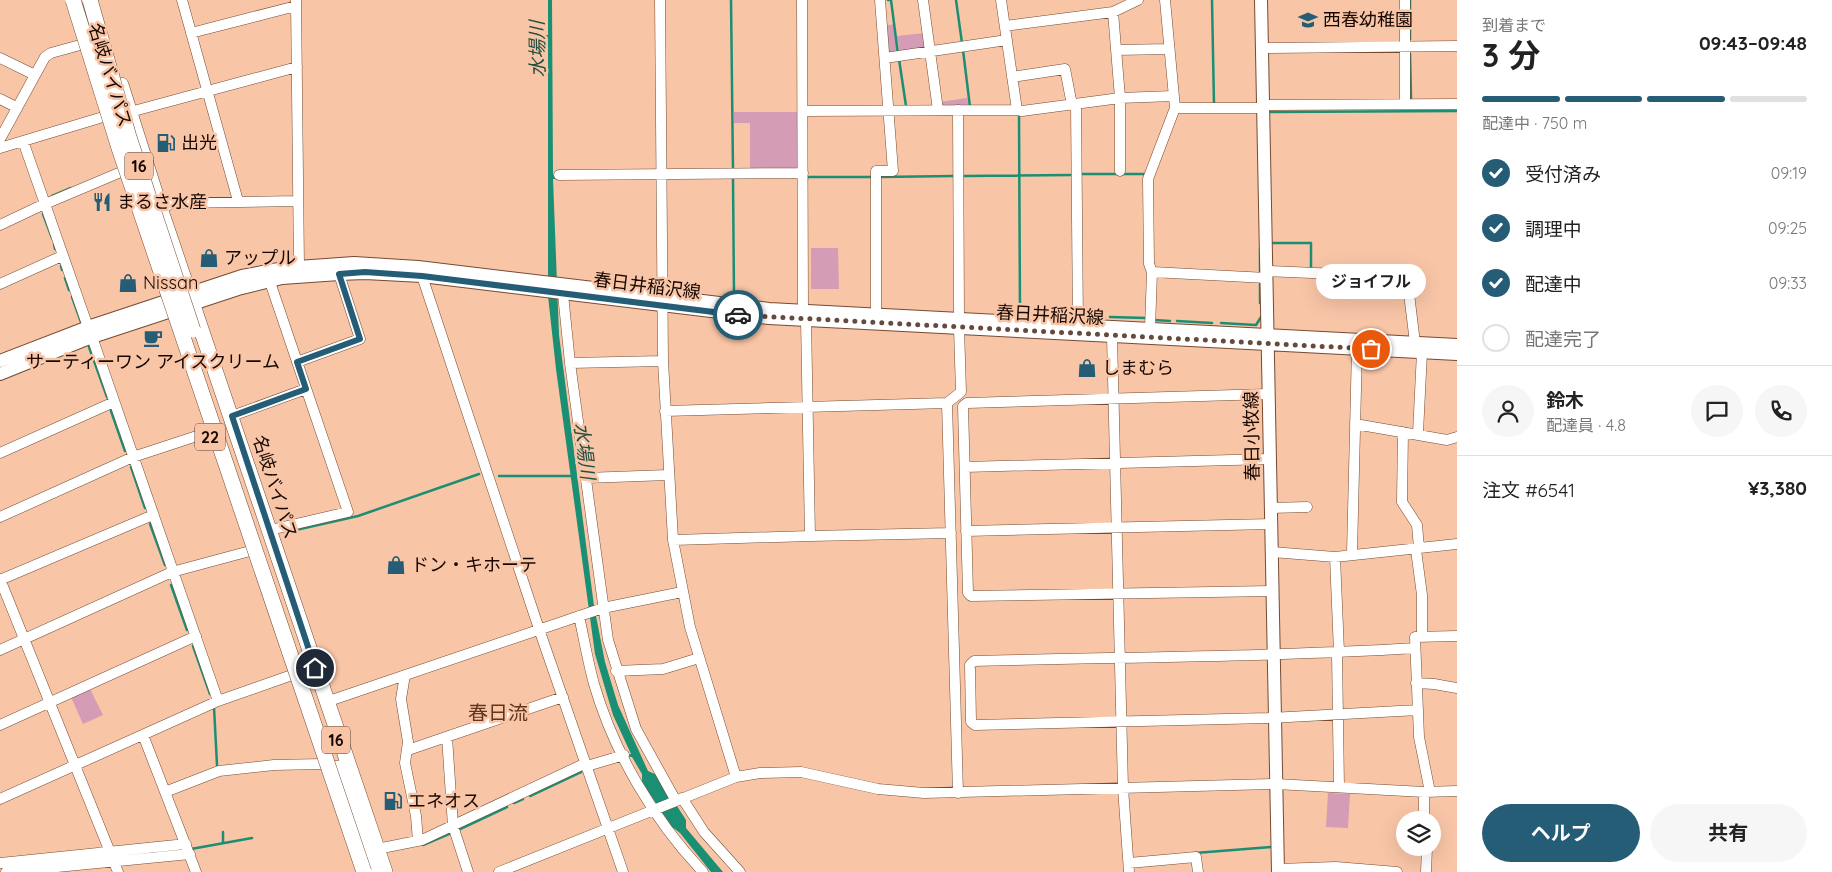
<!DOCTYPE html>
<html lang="ja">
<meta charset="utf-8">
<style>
:root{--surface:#fff;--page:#f6f6f6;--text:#222;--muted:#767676;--line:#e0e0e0;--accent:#255d77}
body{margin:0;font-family:Quicksand,"Noto Sans JP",sans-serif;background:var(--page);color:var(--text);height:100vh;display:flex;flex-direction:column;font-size:19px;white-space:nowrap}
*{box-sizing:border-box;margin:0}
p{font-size:16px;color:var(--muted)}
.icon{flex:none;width:28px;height:28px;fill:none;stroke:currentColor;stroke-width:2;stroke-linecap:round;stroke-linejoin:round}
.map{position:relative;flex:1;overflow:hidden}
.panel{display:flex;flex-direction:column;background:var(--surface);width:375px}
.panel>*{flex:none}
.tools{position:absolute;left:1396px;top:811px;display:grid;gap:10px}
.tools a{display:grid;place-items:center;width:45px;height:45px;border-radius:50%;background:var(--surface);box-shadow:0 5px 20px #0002;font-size:25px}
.pin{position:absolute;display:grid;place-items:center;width:42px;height:42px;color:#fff;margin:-21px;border:2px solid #fff;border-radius:50%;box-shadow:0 1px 5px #0007}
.courier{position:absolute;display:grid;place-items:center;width:50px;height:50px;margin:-25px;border:4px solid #255d77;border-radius:50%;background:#fff;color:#222;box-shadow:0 1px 6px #0007}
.bubble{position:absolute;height:35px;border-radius:18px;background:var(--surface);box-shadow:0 5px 20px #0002;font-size:16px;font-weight:700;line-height:35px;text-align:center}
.headline em{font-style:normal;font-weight:700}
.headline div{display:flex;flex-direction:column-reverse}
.headline{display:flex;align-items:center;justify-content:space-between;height:85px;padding:0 25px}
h1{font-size:32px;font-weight:700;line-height:38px}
.bar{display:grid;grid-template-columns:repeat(4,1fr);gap:8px 5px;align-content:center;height:60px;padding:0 25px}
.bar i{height:6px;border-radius:4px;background:var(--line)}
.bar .on{background:var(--accent)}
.bar p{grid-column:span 4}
.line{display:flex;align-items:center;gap:12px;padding:0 25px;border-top:1px solid var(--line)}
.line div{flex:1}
.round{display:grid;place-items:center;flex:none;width:52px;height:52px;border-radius:26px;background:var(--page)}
ol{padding:0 25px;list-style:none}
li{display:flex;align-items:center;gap:15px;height:55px}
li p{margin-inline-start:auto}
li .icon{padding:5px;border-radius:50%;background:var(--accent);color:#fff;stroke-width:4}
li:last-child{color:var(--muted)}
li i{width:28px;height:28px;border:2px solid var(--line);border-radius:50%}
.primary-button{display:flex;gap:10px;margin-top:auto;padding:10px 25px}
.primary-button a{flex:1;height:58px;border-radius:30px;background:var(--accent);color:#fff;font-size:20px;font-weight:700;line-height:58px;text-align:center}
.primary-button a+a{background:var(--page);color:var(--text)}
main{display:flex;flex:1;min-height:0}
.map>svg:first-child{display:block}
.green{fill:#d59cb5}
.water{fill:#1b8f73}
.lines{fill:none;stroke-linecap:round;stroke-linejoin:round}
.stream{stroke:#1b8f73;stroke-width:2.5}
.minor-casing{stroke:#764b31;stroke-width:11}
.major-casing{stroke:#764b31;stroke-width:14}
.highway-casing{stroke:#764b31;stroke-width:16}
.minor{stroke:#fff;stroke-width:10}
.major{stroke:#fff;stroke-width:12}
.highway{stroke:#fff;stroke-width:15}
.highway-bridge-casing{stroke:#764b31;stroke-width:16;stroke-linecap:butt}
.highway-bridge{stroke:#fff;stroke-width:15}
.done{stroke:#664a3b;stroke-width:5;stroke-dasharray:0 9}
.route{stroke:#255d77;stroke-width:6}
.labels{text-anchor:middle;stroke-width:5;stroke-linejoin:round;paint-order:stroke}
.shield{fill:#f8c5a7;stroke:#5a4033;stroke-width:1}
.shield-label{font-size:16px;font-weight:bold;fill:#170701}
.poi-label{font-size:18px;fill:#170701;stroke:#f8c5a7;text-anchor:start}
.street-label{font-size:18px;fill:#170701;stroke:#f8c5a7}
.water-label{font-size:19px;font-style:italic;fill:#224f42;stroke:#f8c5a7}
.quarter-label{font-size:20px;fill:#60371d;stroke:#f8c5a7}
</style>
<main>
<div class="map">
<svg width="1457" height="872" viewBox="0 0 1457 872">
<rect width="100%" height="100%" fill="#f8c5a7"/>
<path class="green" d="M894 24 897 54 888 55 885 26Z
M924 33 926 49 900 54 897 36Z
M967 98 969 106H940L939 102Z
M734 112H798V171H750V123H734Z
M811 248H838L839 289H811Z
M90 689 103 715 83 724 71 697Z
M1328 793 1350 794 1348 828 1326 827Z"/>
<path class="water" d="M548 0H552L553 175 556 176V179H553L559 335 594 606 605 662 618 705 648 771 657 775 686 820V828L723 872H711L680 833 671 826 642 782V774L632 757H630L628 755 631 754 613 715 595 654 556 369 548 296V39L545 38V35H548Z"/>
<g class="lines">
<path class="stream" d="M731 0 733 171
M888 0H891L898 54
M956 0 962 43
M1212 0 1214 105
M1410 0V39
M963 50 970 107
M1410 54 1411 98
M899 59 906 106
M1268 112 1457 111
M1019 115 1020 313 1071 315
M1081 174H1146
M964 176 1072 175
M880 177 954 176
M733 178 734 296
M807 180V177H871
M52 196 71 188
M43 214 52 238
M1271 243H1311V269
M54 244 55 249
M1260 249V271
M61 266 62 270
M65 278 69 290
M1260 284V303
M72 297 81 322
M1084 316 1104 317
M1110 317 1146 318
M1154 320 1170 321
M1177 321 1212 323
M1221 323 1256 325 1261 317
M89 347 107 397
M111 411 125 451
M131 467 145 508
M499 476H572
M150 524 165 565
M287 532 358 516 479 474
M171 585 187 630
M193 646 210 694
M214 707 217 765
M530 796 581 772
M514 803 523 799
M458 830 507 807
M223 832V842
M423 845 449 834
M191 849 252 838
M1195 853 1271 847
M139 854 184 849"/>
<g class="minor-casing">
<path id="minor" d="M182 0 238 201
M296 0 299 267
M660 0 663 361 673 540 690 627 736 777
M802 0 803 310
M923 0 938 110
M1001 0 1017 110
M1405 0V104
M1113 12 1120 98V171
M1005 26 1113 12 1138 0
M191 33 296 6
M1262 48 1457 46
M1116 50 1169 49
M0 58 35 75
M885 58 1007 40
M1012 77 1065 69 1072 105
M0 99 16 107
M1076 105 1078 325
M1263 105 1457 104
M1175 108H1263
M958 110 959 318
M803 111 1017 110 1022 111 1120 98 1173 96
M130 112 297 67
M0 139 45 57 51 53 80 45
M23 141 88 327
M0 148 103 117
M559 175 803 173
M160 208 174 203 298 201
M0 225 38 207 121 172
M1267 271 1407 277 1415 343
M1152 272 1149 264 1148 179 1175 108 1165 0
M422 276 539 629 623 872
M270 282 348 512 270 530
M0 284 62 256
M563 294 570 363 608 640 636 729 676 801
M876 314V171H893L880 0
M806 320 810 536 951 533
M1150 328 1152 272 1267 278
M1112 336 1123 788 1129 872
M92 337 218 701
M297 362 360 339 339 274
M570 363 663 361
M1269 394 967 403 963 406 968 593 971 596 1273 591
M947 403 958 793
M665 411 947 403 961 392 959 328
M232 416 306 389
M1355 424 1447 440 1457 437
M1403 432 1402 502 1417 525 1419 548
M1418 433 1422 352
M0 453 114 402
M965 467 1270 459
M585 478 668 475
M1271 508 1307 507
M0 517 133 457 209 432
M966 531 1272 524
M673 540 810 536
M1416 550 1422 595V636
M1272 552 1335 557 1457 544
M1352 553 1357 348
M1335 557 1339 652
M0 579 118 872
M0 580 153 515
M579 616C584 639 588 662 594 684 614 753 654 820 703 872
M1415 648C1269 657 1121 657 974 661L970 665 971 722 975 725 1268 718 1418 710
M0 650 172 572 250 551
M1337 653 1339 787
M616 671 663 669 699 658
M405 675 401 699 408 742 405 763 416 816 418 841
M1416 683 1434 684 1457 688
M326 702 603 608 682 592
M0 725 196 636
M143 735 196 872
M447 737 453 826 468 872
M408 750 563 697
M587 766 624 755
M165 792 219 771 274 765 322 764
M1430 792 1419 737 1415 637 1457 636
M682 798 704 832 740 872
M0 799 218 701 292 675
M1424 820V792
M377 849 422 840 586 763
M0 863 186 844
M1129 863 1196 857 1198 872
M1278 869 1336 867 1397 872
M6 872 190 854
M499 872 736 777 760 773 801 772 878 789 924 793 1276 784 1424 792 1457 791
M1426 872 1427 848"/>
</g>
<g class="major-casing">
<path id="major" d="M1261 0 1278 872
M0 361 88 327 242 276 284 268 354 263 418 267 769 309 1457 345
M0 374 92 337 238 289 282 278 339 274 365 273 422 276 769 318 1457 354"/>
</g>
<g class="highway-casing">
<path id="highway" d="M121 85 160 208 385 872
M338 768 373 872"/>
</g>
<use href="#minor" class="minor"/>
<use href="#major" class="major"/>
<use href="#highway" class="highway"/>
<g class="highway-bridge-casing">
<path id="highway-bridge" d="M73 0 119 148 364 872
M90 0 129 137 193 330"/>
</g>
<use href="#highway-bridge" class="highway-bridge"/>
</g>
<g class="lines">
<path class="done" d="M738 315 1371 349"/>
<path class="route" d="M315 668 232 416 306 389 297 362 360 339 339 274 365 272 422 276 738 315"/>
</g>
<defs>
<g id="school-bare" transform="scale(1.5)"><path d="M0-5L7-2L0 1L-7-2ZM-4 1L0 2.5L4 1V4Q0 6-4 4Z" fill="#255d77" stroke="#f8c5a7" stroke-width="2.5" paint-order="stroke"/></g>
<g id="fuel-bare" transform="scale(1.5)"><path d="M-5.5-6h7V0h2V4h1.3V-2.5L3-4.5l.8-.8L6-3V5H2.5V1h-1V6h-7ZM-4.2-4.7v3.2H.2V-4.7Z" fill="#255d77" stroke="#f8c5a7" stroke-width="2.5" paint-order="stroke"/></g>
<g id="restaurant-bare" transform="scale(1.5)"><path d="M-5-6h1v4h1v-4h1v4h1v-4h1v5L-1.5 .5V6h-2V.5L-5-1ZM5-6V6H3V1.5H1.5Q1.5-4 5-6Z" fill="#255d77" stroke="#f8c5a7" stroke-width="2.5" paint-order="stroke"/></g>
<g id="shop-bare" transform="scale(1.5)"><path d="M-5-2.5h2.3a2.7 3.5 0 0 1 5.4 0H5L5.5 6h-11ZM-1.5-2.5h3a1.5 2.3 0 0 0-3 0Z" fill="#255d77" stroke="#f8c5a7" stroke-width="2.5" paint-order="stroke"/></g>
<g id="cafe-bare" transform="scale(1.5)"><path d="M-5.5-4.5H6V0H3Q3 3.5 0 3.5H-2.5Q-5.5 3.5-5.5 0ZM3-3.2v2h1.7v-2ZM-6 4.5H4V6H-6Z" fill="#255d77" stroke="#f8c5a7" stroke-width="2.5" paint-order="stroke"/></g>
</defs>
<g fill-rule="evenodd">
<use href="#school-bare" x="1308" y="20"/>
<use href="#fuel-bare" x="166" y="143"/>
<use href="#restaurant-bare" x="102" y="202"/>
<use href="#shop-bare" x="209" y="258"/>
<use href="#shop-bare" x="128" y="283"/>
<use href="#cafe-bare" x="153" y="338"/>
<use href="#shop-bare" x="1087" y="368"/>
<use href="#shop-bare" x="396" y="565"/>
<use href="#fuel-bare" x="393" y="801"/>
</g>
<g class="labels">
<g class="shield">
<rect x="125" y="152.5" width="28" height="27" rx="4"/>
<rect x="195" y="423.5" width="30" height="27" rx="4"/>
<rect x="322" y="726.5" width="28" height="27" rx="4"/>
</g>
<g class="shield-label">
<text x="139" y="172">16</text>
<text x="210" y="443">22</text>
<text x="336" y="746">16</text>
</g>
<g class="poi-label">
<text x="1323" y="26">西春幼稚園</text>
<text x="181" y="149">出光</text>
<text x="117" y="208">まるさ水産</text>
<text x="224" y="264">アップル</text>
<text x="143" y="289">Nissan</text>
<text x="153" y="368" text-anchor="middle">サーティーワン アイスクリーム</text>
<text x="1102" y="374">しまむら</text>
<text x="411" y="571">ドン・キホーテ</text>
<text x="408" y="807">エネオス</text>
</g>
<g class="street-label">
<text transform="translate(110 75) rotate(73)" y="6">名岐バイパス</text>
<text transform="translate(647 286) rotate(7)" y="6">春日井稲沢線</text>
<text transform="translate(1050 315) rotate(3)" y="6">春日井稲沢線</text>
<text transform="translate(1252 436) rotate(-91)" y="6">春日小牧線</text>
<text transform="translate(275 487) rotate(72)" y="6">名岐バイパス</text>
</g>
<g class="water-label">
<text transform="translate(537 49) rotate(-91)" y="7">水場川</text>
<text transform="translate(585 451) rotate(83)" y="7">水場川</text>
</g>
<g class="quarter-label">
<text x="498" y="720">春日流</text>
</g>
</g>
</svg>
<div class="tools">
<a><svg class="icon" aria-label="layers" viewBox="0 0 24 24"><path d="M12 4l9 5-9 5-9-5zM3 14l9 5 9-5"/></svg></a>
</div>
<div class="pin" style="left:1371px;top:349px;background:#ea580c"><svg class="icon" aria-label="bag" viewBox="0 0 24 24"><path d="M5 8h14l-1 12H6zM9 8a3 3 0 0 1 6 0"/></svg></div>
<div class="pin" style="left:315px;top:668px;background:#1f2937"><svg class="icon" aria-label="home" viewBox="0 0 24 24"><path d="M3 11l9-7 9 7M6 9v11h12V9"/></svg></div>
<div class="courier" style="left:738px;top:315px"><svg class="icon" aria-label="car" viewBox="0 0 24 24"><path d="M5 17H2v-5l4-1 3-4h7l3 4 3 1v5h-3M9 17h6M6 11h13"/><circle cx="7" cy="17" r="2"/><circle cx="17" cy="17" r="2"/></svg></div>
<div class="bubble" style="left:1316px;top:264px;width:110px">ジョイフル</div>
</div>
<section class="panel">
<div class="headline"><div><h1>3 分</h1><p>到着まで</p></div><em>09:43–09:48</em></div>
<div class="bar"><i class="on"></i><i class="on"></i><i class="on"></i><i></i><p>配達中 · 750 m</p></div>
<ol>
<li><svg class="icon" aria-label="check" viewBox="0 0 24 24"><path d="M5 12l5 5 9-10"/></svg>受付済み<p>09:19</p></li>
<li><svg class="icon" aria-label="check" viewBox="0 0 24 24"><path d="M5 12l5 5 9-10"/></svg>調理中<p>09:25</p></li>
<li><svg class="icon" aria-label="check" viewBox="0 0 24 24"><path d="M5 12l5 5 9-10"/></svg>配達中<p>09:33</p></li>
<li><i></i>配達完了</li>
</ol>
<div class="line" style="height:90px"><a class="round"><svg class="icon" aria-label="person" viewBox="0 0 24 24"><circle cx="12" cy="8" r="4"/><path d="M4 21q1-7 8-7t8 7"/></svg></a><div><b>鈴木</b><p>配達員 · 4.8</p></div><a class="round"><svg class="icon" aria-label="chat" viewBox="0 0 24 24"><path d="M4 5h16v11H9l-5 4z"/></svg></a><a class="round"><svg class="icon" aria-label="phone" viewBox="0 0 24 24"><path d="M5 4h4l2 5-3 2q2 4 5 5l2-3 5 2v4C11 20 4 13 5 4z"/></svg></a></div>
<div class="line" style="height:65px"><div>注文 #6541</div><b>¥3,380</b></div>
<div class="primary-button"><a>ヘルプ</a><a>共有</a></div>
</section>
</main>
